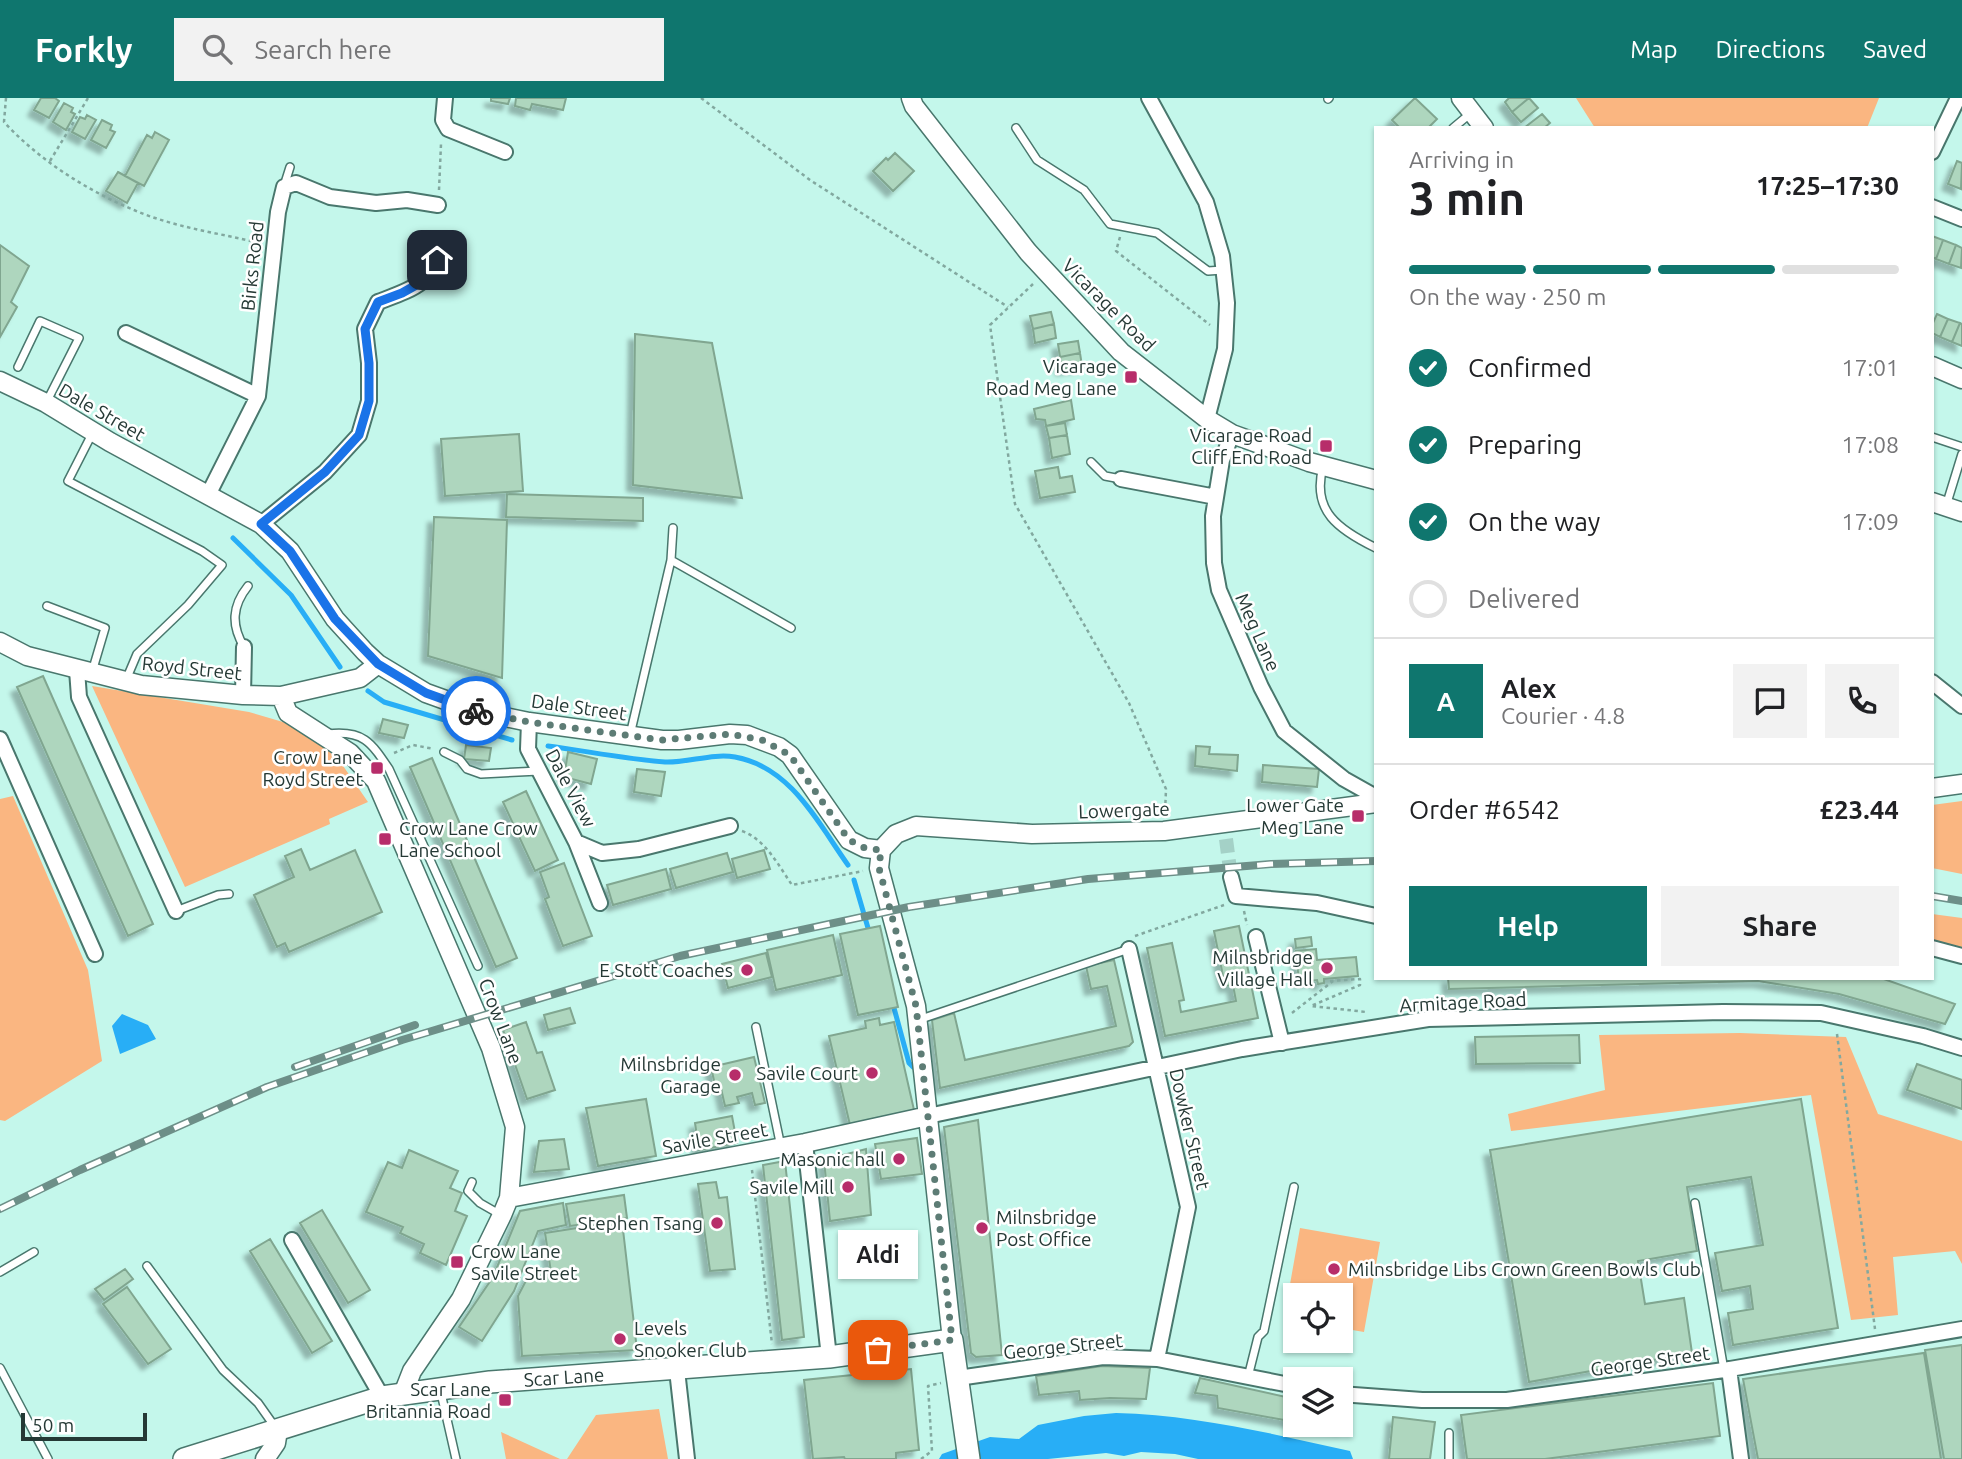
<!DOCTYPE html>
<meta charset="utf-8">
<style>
:root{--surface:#fff;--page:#f2f2f2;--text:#202124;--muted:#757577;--line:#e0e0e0;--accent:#0f766e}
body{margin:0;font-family:Ubuntu,sans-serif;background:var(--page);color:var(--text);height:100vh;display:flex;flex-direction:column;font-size:26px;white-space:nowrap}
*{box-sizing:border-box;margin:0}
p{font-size:23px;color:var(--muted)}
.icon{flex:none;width:38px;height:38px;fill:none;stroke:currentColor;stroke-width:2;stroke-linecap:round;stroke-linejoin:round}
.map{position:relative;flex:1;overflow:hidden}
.sheet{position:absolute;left:1374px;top:28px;width:560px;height:854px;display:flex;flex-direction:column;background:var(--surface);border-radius:0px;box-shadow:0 2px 5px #0004}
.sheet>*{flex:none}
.tools{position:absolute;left:1283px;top:1185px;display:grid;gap:14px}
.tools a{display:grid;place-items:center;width:70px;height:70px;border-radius:0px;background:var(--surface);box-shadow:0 2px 5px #0004;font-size:35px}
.scale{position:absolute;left:21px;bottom:18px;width:126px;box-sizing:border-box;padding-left:7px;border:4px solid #253935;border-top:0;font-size:19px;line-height:24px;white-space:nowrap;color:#253935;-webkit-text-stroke:5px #fff;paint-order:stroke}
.pin{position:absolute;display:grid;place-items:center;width:60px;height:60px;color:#fff;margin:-30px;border-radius:14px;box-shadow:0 4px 10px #0006}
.courier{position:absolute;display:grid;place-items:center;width:70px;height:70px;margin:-35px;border:5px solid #1a73e8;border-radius:50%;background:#fff;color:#222;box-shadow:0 2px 9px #0007}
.bubble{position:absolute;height:49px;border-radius:0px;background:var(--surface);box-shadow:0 2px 5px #0004;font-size:23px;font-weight:600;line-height:49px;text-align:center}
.overview em{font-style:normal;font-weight:600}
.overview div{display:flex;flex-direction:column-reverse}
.overview{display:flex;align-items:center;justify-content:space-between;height:119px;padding:0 35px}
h1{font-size:46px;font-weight:600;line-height:52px}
.bar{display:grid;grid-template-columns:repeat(4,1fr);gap:10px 7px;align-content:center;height:84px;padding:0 35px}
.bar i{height:9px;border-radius:5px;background:var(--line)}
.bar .selected{background:var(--accent)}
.bar p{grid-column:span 4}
.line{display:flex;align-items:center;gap:18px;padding:0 35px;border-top:2px solid var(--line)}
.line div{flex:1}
.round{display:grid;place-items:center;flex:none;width:74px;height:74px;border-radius:0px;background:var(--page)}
ol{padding:0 35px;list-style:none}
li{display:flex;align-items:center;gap:21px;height:77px}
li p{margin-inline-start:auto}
li .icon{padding:7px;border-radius:50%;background:var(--accent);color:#fff;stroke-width:4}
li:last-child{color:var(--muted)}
li i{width:38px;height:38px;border:4px solid var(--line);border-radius:50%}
.cta{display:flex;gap:14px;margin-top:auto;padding:14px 35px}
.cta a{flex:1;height:80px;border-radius:0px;background:var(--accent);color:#fff;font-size:28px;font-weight:600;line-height:80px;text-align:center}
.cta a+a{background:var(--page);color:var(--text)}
header{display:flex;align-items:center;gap:42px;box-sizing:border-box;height:98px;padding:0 35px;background:var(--accent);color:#fff}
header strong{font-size:33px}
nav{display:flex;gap:38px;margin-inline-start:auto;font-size:24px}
.search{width:490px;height:63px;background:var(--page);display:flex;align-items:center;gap:18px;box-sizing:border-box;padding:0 24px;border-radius:0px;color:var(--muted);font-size:26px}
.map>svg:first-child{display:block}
.green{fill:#fab681}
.water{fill:#28aef6}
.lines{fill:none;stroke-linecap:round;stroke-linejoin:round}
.stream{stroke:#28aef6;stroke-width:5}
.building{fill:#aed6be;stroke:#80a690;stroke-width:2;filter:url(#shadow)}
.minor-tunnel{stroke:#a4d1c7;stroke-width:14;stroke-dasharray:14 7;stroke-linecap:butt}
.service-casing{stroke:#49776d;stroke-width:10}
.minor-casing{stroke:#49776d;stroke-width:18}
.tertiary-casing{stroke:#49776d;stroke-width:21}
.secondary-casing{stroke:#49776d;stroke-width:24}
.path{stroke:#82a89f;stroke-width:2.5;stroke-dasharray:3.5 3.5;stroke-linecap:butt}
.service{stroke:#fff;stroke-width:7}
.minor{stroke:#fff;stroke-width:14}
.tertiary{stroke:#fff;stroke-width:18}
.secondary{stroke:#fff;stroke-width:21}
.rail-casing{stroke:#6d8f88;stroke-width:8}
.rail{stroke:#fff;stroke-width:5;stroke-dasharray:16;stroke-linecap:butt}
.done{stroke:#5d7c75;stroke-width:7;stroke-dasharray:0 12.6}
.route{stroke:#1a73e8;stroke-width:9}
.poi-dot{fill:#b72d6a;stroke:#fff;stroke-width:2.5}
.labels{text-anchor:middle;stroke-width:5;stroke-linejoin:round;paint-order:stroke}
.street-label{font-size:19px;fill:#253935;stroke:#fff}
.poi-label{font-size:19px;fill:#253935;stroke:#fff;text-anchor:end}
</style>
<header>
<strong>Forkly</strong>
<div class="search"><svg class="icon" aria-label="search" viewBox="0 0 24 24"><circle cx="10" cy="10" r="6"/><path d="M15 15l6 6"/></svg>Search here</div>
<nav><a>Map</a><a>Directions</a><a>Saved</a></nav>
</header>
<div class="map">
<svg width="1962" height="1361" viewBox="0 0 1962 1361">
<defs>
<filter id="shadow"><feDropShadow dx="-6" dy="6" stdDeviation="2" flood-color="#0004"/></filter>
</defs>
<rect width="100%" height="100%" fill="#c4f7eb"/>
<path class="green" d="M1576 0H1879L1867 30H1595Z
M92 588 249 614 283 624 313 640 339 662 368 704 329 721 330 726 185 789Z
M13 698 88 872 102 963 5 1023 0 1022V701Z
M1962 703V776L1932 770V707Z
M1932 816 1962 820V849L1932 843Z
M1740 935 1846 939 1878 1016 1962 1043V1166L1955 1153 1893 1159 1898 1217 1851 1222 1811 997 1511 1033 1508 1016 1605 992 1599 937Z
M1300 1130 1380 1144 1364 1234 1341 1230 1340 1197H1295V1222L1284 1220Z
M659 1311 668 1361H567L596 1317Z
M501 1334 560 1361H506Z"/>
<path class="water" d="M122 916 148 927 156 941 120 956 112 928Z
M1116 1315C1196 1317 1273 1336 1350 1353L1353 1361H1198L1175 1356 1141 1354 1124 1358 1106 1355 1048 1361H939L942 1356 990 1339 1019 1341 1038 1327 1084 1318Z"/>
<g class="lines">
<path class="stream" d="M233 440 291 497 340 569
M368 593 384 604 512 642
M548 648C586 653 626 661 665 664 688 665 712 655 735 659 791 669 818 725 848 767
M854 782 868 830
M894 910 909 965 913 969"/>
</g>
<path class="building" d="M41 0H55L59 3 49 20 34 12Z
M491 0H510L508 6 491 3Z
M516 0H566L563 12 532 6 530 12 515 8Z
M1415 0 1437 21 1428 30H1400L1392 22Z
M1509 0H1529L1512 14 1505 4Z
M1529 0 1538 10 1521 24 1512 14Z
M64 5 73 10 71 14 75 16 66 32 53 24Z
M1542 16 1550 25 1544 30H1524Z
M87 17 96 22 85 41 72 34 80 19 85 21Z
M102 22 112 27 110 32 115 34 106 50 91 42Z
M155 34 169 42 144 88 125 78 147 37 152 40Z
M895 55 914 73 893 93 873 73 886 60 888 62Z
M1957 63 1962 65 1961 91 1948 86Z
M118 74 138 85 127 105 106 93Z
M1932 138 1943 142 1936 161 1932 159Z
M1943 142 1956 147 1949 166 1936 161Z
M0 147 29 168 11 204 17 209 0 239Z
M1956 147 1962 150 1961 170 1949 166Z
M1051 214 1054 226 1033 231 1030 218Z
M1937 216 1948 221 1940 239 1932 235V227Z
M1948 221 1960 225 1952 244 1940 239Z
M1960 225 1962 226V248L1952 244Z
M1054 226 1056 240 1035 245 1033 231Z
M635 236 712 245 742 400 633 387Z
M1078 243 1080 255 1060 259 1058 246Z
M1080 255 1082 268 1062 271 1060 259Z
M1071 302 1074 321 1046 328 1045 322 1036 321 1034 311Z
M1065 325 1067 337 1049 340 1046 328Z
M519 336 523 393 445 398 441 341Z
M1067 337 1070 356 1052 360 1049 340Z
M1058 369 1060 380 1072 378 1075 394 1040 400 1035 373Z
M507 396 643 400V423L506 419Z
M434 419 507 422 502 580 428 558Z
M43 578 153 826 128 838 17 589Z
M383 621 408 627 404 640 379 635Z
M466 647 491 650 489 663 464 661Z
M1196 648 1210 649 1209 656 1238 657 1237 673 1195 668Z
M568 654 597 661 591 686 564 679Z
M432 660 517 860 496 869 410 669Z
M1263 667 1319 671 1317 689 1262 684Z
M637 671 665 674 661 698 634 694Z
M526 693 558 762 535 773 503 704Z
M301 751 310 772 355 752 382 814 289 854 285 845 277 849 254 797 294 779 285 758Z
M764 752 770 771 737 780 732 761Z
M727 755 733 774 676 790 670 771Z
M564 765 592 838 563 848 545 801 549 799 540 774Z
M666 771 671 791 613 807 607 787Z
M880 828 898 909 858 917 840 836Z
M1239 828 1258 920 1165 938 1147 850 1172 845 1184 902 1179 903 1181 914 1236 903 1233 887 1225 888 1214 833Z
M833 837 842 877 776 892 767 852Z
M1311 839 1312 848 1296 850 1295 841Z
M1316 851 1317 862 1356 859 1358 878 1324 881V885L1318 886 1317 882 1299 884 1296 853Z
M766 855 772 879 728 890 722 866Z
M1114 862 1133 944 1129 948 940 990 932 922 954 915 965 962 1116 928 1107 888 1091 891 1086 868Z
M1448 880H1881L1955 906 1945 926 1839 896 1758 883 1449 891Z
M570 910 575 925 548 932 544 917Z
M879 920 880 927 894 924 914 1012 850 1027 829 938 866 930 865 923Z
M526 924 537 955 542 954 555 992 527 1001 503 932Z
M1579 937 1580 965 1476 966 1475 939Z
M754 959 765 1005 755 1007 752 995 737 999 739 1005 725 1008 720 986 715 987 711 969Z
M1917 966 1962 982V1011L1907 992Z
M646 1001 656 1058 598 1068 586 1010Z
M1801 1001 1838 1230 1733 1247 1728 1215 1753 1211 1750 1188 1722 1193 1715 1155 1763 1147 1751 1079 1687 1089 1697 1153 1638 1163 1645 1206 1684 1200 1692 1255 1529 1284 1490 1052Z
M732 1018 737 1045 699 1052 695 1025Z
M978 1022 1002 1257 976 1259 971 1255 944 1029Z
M917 1040 922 1076 881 1081 875 1046Z
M564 1041 569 1071 534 1074 539 1043Z
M866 1051 871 1117 830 1123 824 1062Z
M409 1052 458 1073 450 1090 462 1095 455 1113 467 1118 446 1167 420 1155 424 1146 400 1135 403 1129 366 1114 388 1064 402 1070Z
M785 1063 804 1239 782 1242 763 1067Z
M716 1084 719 1100 727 1099 735 1171 710 1173 698 1086Z
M624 1097 627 1120 570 1128 566 1106Z
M563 1105 566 1127 538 1133 514 1193 482 1243 459 1229 493 1179 520 1113Z
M322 1112 370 1192 348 1205 300 1125Z
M622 1123 637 1252 522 1258 518 1198 530 1175 551 1174 545 1135Z
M270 1141 332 1243 312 1255 250 1153Z
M125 1171 133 1181 104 1202 95 1191Z
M127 1189 171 1251 148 1266 103 1206Z
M1962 1247V1361H1944L1925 1252Z
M1924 1255 1941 1361H1758L1743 1281Z
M1102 1268 1150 1270 1146 1301 1110 1300 1080 1302 1079 1293 1039 1297 1036 1278Z
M911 1271 919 1352 896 1355V1361H845L844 1359 813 1361 804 1282Z
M1200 1280 1295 1301V1324L1218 1310 1217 1298 1195 1295Z
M1713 1285 1720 1338 1545 1361H1467L1461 1317Z
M1340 1308 1346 1309 1344 1330 1309 1326H1340Z
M1393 1319 1435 1324 1430 1361H1389Z"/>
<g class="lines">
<path class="minor-tunnel" d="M1226 741 1231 779"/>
<g class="service-casing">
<path id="service" d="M1328 1 1329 0
M1016 30 1037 62 1084 92 1110 126 1157 135 1208 173 1223 172
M1453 30 1471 15
M284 88 290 69
M18 269 40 223 79 240 46 305
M93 334 68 383 202 453 222 467 188 507 137 556 126 582
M1932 339 1962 349
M1091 364 1105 378 1121 381
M1323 369C1311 413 1339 432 1376 450
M1946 408 1962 356
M671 462 791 530
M47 508 105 530 92 574
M244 549C231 527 232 508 248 488
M328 636C363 632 371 644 389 671L478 868
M630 637 671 462 673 430
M444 654 460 662 467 671 481 676 539 673
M176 813 218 797 229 796
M918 922 1129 851
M756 929 781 1049
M472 1084 468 1093 480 1105 501 1117
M1695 1105 1724 1272
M147 1168 223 1272 258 1305 275 1329
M0 1174 34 1154
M0 1270 48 1361
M1248 1279 1258 1239 1264 1233 1294 1089
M441 1295 456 1361
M1449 1361V1335"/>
</g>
<g class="minor-casing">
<path id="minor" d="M445 0 443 22 448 31 505 54
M1149 0 1206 104 1222 158 1227 205 1225 251 1207 321
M1932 54 1958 0
M1932 109 1962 121
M126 235 258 298
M1232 336 1222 362 1213 418 1214 465 1219 492 1261 589 1284 633 1344 681 1376 699
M1121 381 1216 399
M208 397 258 298 278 114 284 89 296 85 330 99 376 105 407 102 438 107
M261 426 325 374 359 337 369 303V265L365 231 378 204C407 193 439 185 436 148
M77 572 79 599 176 813
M1932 584 1962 608
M243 597 244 549
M529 624 528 651 576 744 602 755 639 751 730 728
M0 641 95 856
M576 744 600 805
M1231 779 1236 798 1317 805 1376 818
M1256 839 1282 945
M1932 850 1962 858
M1129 851 1188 1109 1157 1261
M928 1018 1242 951 1428 921 1723 914 1821 915 1923 938 1962 950
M805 1045 829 1259
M292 1142 382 1299
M1729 1271 1741 1361
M677 1272 687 1361
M958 1280 1103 1259 1157 1261 1295 1288
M1340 1296 1422 1302H1507L1724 1272 1962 1231"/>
</g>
<g class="tertiary-casing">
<path id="tertiary" d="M911 0 914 8 1028 154 1121 254 1207 321 1232 336 1309 364 1376 382
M1461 0 1484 30
M1932 268 1962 281
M0 283 46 305 110 344 261 426 290 453 335 521 365 554 378 566 426 595 476 613 529 624 662 642H679L730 636 747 637 779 649 790 657 849 742 865 750 881 752
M1932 404 1962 414
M0 544 27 558 141 587 243 597 281 598 360 580 378 566
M281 598 288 615 350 655 376 683 491 950 515 1029 509 1100 502 1117 461 1201 412 1273 403 1296
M1932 690 1962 686
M881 752 896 736 916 728 1032 736 1164 733 1376 705
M881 752 879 770 916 908 952 1242
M509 1100 805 1045 928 1018
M265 1361 276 1345 278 1332"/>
</g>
<g class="secondary-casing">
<path id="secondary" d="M184 1361 382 1299 490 1284 829 1259 952 1242 969 1361"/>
</g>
<path class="path" d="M6 0 4 24C39 62 86 92 134 112 173 129 218 135 260 145
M701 0 810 82 1008 209
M50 63 88 0
M439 92 441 46
M1120 139 1116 153 1210 227
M1033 186 990 227 1015 406 1129 605 1166 691 1165 716
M394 655 413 647 434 651
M742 733C765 741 779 768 792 787L863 773
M1244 813 1247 827
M1135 838 1224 807
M1330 883 1360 881V887L1311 908 1366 914
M1292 915 1333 883
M1837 936 1875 1231
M752 1072 772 1246
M921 1361 932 1353 928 1288 941 1285"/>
<use href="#service" class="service"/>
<use href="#minor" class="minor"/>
<use href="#tertiary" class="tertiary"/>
<use href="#secondary" class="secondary"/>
<g class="rail-casing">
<path id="rail" d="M1932 798 1962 803
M295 969 415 927
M0 1111 80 1072 267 989 402 942 680 858 909 809 1088 781 1271 766 1376 763"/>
</g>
<use href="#rail" class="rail"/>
</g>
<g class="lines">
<path class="done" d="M476 613 529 624 662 642 730 636 762 642 790 657 849 742 865 750 881 752 879 770 916 908 952 1242 878 1252"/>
<path class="route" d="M437 162 427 181 402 195 378 204 365 231 369 265V303L359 337 325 374 261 426 290 453 335 521 378 566 426 595 476 613"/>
</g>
<g class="poi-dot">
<rect x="1124" y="272" width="14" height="14" rx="3.5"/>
<rect x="1319" y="341" width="14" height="14" rx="3.5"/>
<rect x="370" y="663" width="14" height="14" rx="3.5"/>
<rect x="1351" y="711" width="14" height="14" rx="3.5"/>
<rect x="378" y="734" width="14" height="14" rx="3.5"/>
<circle cx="1327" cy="870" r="7"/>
<circle cx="747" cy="872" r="7"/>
<circle cx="872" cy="975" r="7"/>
<circle cx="735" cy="977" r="7"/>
<circle cx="899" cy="1061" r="7"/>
<circle cx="848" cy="1089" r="7"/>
<circle cx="717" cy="1125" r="7"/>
<circle cx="982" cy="1130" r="7"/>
<rect x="450" y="1157" width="14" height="14" rx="3.5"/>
<circle cx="1334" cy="1171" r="7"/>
<circle cx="620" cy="1241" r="7"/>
<rect x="498" y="1295" width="14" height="14" rx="3.5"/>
</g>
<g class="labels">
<g class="street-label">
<text transform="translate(252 168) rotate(-84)" y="7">Birks Road</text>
<text transform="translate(1109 207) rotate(45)" y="7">Vicarage Road</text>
<text transform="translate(102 314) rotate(30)" y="7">Dale Street</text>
<text transform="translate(1258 534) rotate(66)" y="7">Meg Lane</text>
<text transform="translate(192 570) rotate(6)" y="7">Royd Street</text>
<text transform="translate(579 609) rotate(8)" y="7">Dale Street</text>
<text transform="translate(571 690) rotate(62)" y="7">Dale View</text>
<text transform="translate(1124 712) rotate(-2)" y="7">Lowergate</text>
<text transform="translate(1463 904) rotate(-3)" y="7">Armitage Road</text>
<text transform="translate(501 923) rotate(69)" y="7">Crow Lane</text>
<text transform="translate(1190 1031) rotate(77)" y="7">Dowker Street</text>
<text transform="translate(715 1040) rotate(-10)" y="7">Savile Street</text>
<text transform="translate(1063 1248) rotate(-6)" y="7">George Street</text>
<text transform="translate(1650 1263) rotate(-8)" y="7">George Street</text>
<text transform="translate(564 1279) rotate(-4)" y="7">Scar Lane</text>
</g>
<g class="poi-label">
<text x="1117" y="275">Vicarage<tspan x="1117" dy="22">Road Meg Lane</tspan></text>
<text x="1312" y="344">Vicarage Road<tspan x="1312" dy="22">Cliff End Road</tspan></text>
<text x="363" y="666">Crow Lane<tspan x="363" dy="22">Royd Street</tspan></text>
<text x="1344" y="714">Lower Gate<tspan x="1344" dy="22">Meg Lane</tspan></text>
<text x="399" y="737" text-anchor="start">Crow Lane Crow<tspan x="399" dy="22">Lane School</tspan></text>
<text x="1313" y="866">Milnsbridge<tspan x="1313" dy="22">Village Hall</tspan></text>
<text x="733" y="879">E Stott Coaches</text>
<text x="721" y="973">Milnsbridge<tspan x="721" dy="22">Garage</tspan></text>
<text x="858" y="982">Savile Court</text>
<text x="885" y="1068">Masonic hall</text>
<text x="834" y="1096">Savile Mill</text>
<text x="996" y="1126" text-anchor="start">Milnsbridge<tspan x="996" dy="22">Post Office</tspan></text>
<text x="703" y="1132">Stephen Tsang</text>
<text x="471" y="1160" text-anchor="start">Crow Lane<tspan x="471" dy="22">Savile Street</tspan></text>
<text x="1348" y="1178" text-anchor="start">Milnsbridge Libs Crown Green Bowls Club</text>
<text x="634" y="1237" text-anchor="start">Levels<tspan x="634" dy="22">Snooker Club</tspan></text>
<text x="491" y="1298">Scar Lane<tspan x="491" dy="22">Britannia Road</tspan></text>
</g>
</g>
</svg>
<div class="tools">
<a><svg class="icon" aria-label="locate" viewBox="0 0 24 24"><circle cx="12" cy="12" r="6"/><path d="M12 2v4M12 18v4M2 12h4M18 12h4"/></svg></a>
<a><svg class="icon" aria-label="layers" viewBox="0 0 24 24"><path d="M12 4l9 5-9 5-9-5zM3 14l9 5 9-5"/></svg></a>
</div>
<div class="scale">50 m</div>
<div class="pin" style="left:878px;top:1252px;background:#ea580c"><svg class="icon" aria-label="bag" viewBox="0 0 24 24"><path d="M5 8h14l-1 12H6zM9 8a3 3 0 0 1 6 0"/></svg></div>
<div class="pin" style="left:437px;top:162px;background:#1f2937"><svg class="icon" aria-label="home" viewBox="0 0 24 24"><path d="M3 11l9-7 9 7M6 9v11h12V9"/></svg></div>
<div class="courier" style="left:476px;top:613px"><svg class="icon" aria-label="bike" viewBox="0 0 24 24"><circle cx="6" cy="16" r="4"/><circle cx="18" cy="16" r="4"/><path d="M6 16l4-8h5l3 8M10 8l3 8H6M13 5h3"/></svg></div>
<div class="bubble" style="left:838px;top:1132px;width:80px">Aldi</div>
<section class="sheet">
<div class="overview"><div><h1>3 min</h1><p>Arriving in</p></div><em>17:25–17:30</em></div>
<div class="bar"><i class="selected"></i><i class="selected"></i><i class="selected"></i><i></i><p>On the way · 250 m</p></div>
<ol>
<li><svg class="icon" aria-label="check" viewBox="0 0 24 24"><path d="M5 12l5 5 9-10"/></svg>Confirmed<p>17:01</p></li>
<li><svg class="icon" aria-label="check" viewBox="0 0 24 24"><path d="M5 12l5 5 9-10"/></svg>Preparing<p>17:08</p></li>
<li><svg class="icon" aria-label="check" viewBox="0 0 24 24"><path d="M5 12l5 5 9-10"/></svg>On the way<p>17:09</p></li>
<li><i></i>Delivered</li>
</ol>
<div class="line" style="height:126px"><b class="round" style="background:var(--accent);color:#fff">A</b><div><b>Alex</b><p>Courier · 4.8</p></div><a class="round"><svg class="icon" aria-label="chat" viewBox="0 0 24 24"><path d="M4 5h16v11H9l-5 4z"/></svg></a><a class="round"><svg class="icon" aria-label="phone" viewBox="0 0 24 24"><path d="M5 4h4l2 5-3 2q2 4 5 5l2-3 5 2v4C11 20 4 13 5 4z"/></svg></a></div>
<div class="line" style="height:91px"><div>Order #6542</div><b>£23.44</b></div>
<div class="cta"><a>Help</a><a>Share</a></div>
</section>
</div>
